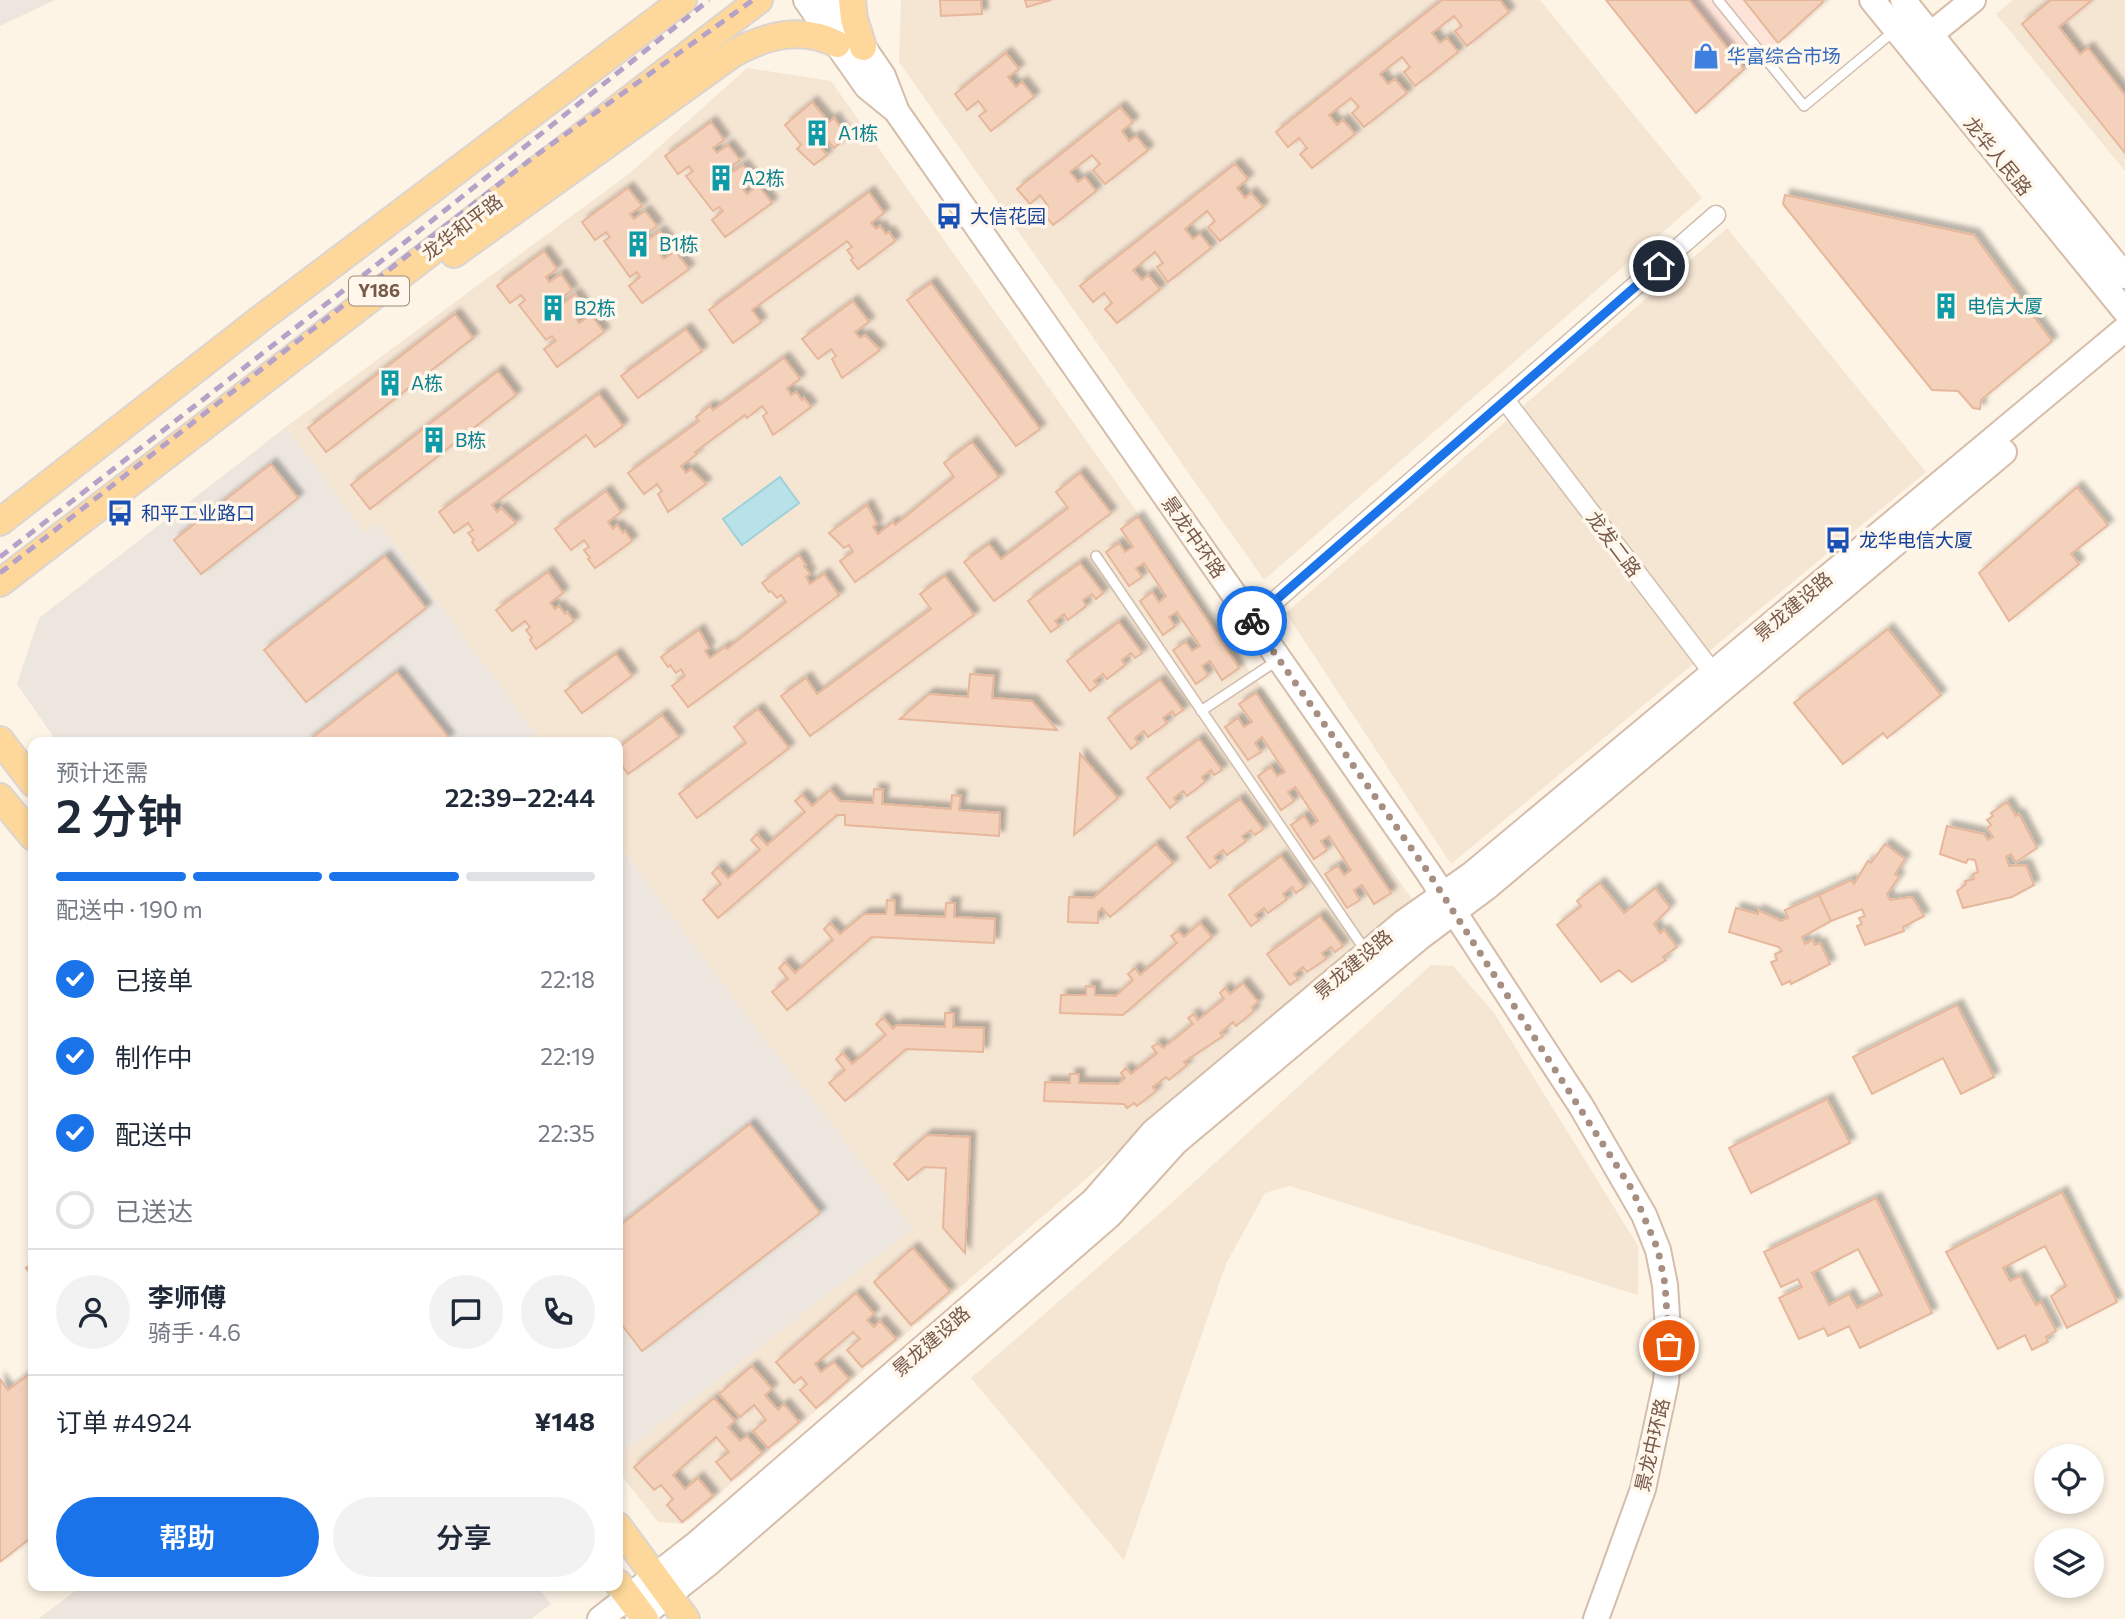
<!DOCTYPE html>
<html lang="zh">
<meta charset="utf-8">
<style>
:root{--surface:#fff;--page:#f2f2f3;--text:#1f2937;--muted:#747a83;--line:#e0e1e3;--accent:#1a73e8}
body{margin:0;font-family:Commissioner,"Noto Sans SC",sans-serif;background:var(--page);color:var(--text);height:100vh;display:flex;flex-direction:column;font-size:26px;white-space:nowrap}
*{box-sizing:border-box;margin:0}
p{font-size:23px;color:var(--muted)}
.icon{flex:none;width:38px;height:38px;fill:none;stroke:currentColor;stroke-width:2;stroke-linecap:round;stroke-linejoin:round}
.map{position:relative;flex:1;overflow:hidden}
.details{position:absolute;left:28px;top:737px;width:595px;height:854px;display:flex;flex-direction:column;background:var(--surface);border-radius:14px;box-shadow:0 4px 10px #0003}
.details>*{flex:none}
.controls{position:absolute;left:2034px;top:1444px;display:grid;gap:14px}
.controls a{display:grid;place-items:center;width:70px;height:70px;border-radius:50%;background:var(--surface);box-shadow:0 4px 10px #0003;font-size:35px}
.pin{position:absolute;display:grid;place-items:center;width:60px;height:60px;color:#fff;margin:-30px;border:4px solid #fff;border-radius:50%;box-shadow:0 2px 7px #0007}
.courier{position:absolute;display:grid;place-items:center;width:70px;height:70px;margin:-35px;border:5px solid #1a73e8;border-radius:50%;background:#fff;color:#222;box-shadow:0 2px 9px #0007}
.headline em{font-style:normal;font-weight:600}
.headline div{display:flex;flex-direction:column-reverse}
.headline{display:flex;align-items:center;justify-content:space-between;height:119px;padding:0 28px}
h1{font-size:46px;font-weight:600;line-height:52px}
.bar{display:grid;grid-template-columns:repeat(4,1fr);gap:10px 7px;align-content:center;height:84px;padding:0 28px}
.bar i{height:9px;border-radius:5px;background:var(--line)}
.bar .active{background:var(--accent)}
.bar p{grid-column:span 4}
.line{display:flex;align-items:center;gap:18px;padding:0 28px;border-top:2px solid var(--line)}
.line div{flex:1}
.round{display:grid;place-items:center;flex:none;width:74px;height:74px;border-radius:37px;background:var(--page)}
ol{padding:0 28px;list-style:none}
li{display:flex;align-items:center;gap:21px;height:77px}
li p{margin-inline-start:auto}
li .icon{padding:7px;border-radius:50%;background:var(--accent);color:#fff;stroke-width:4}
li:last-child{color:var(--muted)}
li i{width:38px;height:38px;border:4px solid var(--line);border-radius:50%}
.primary-button{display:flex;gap:14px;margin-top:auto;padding:14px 28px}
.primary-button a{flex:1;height:80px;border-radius:42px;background:var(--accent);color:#fff;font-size:28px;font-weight:600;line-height:80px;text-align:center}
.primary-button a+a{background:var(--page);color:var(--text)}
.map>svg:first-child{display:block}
.residential{fill:#f5e5d3}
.commercial{fill:#fee3d8}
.industrial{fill:#ede6df}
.water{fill:#b8e1e8;stroke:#9ed1da;stroke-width:2}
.building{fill:#f4d1bb;stroke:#e7b79b;stroke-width:2;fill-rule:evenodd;filter:url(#shadow)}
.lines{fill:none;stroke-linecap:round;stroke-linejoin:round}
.lane-casing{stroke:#d1bdad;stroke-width:12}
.street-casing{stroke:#d1bdad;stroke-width:21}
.secondary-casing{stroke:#d5bdaa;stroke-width:28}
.primary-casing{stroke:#dcd4d0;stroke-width:30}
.lane{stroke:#fff;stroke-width:9}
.street{stroke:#fff;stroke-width:18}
.secondary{stroke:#fff;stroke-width:24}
.primary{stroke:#fed89b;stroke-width:26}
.rail{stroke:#b6a2c8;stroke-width:5;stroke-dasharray:10 7;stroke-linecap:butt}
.done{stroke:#a68f80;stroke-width:7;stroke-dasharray:0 12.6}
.route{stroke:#1a73e8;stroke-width:9}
.labels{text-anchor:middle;stroke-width:7;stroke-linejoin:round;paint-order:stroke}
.shield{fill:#fff7ec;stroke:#a0887a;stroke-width:2}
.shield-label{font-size:18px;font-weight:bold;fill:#775949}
.shop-label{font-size:19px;fill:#366cbe;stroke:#fff7ec;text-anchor:start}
.culture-label{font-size:19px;fill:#0d838f;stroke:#fff7ec;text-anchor:start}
.street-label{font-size:19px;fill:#775949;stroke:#fff7ec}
.transit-label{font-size:19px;fill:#164399;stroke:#fff7ec;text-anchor:start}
</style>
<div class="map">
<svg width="2125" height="1619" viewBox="0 0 2125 1619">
<defs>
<filter id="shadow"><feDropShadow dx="5.5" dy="-5.5" stdDeviation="2" flood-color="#0004"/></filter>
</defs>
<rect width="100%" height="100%" fill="#fdf4e5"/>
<path class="residential" d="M901 0H1540L1702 198 1264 580 899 62Z
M2013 0H2125V171L1996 14Z
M747 68 831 81 1412 899 684 1524 658 1522 618 1471V1457L912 1228 757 1030 618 844V742H542L379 524 365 534 286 427 630 173Z
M1727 228 1926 472 1451 864 1286 613Z
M1431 965 1453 966 1494 1013 1638 1246V1295L1290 1186 1265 1193 1226 1264 1124 1560 971 1378 1167 1207Z"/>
<path class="commercial" d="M1606 0H1821L1823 2 1696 113Z"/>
<path class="industrial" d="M0 0H55L0 26Z
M286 427 365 533 379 524 542 742H57L17 684 39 618Z
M618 844 757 1030 913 1228 618 1457Z
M82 1586H537L551 1604 531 1619H38Z"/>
<path class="water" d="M780 477 799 503 742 545 723 519Z"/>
<path class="building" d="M940 0H981L982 14 941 16Z
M1025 0H1051L1027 7Z
M1442 0H1500L1509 12 1467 46 1455 31 1462 26 1454 16 1432 33 1440 43 1447 38 1458 52 1415 86 1404 72 1410 67 1402 57 1380 74 1388 84 1395 79 1407 93 1364 127 1352 113 1359 107 1351 98 1329 115 1337 125 1343 120 1355 134 1312 168 1300 154 1307 148 1299 138 1288 147 1276 132Z
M1606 0H1689L1744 69 1696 113Z
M1744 0H1821L1823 2 1778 43Z
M2051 0H2092L2059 27 2080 54 2088 48 2125 95V153L2022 24Z
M1006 53 1019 69 1008 77 1016 87 1022 82 1034 97 991 131 979 116 986 111 978 101 967 110 955 94Z
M812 102 829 122 834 118 847 137 834 148 829 142 821 148 827 155 814 165 797 149 801 145 785 125Z
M1120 107 1133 122 1122 131 1129 141 1136 136 1148 150 1105 184 1093 170 1100 164 1092 155 1070 172 1078 182 1085 177 1096 191 1053 225 1042 211 1048 206 1040 195 1030 204 1017 189Z
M711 122 724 140 713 148 717 153 728 145 740 160 724 172 727 176 743 165 755 181 743 189 747 194 758 185 772 203 725 237 712 220 723 211 719 207 713 211 686 176 693 171 689 166 678 174 665 156Z
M1235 164 1248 179 1237 188 1245 198 1251 193 1263 207 1220 241 1208 227 1215 221 1207 211 1185 229 1193 239 1200 234 1211 248 1168 282 1157 267 1163 263 1155 252 1133 270 1142 280 1148 275 1160 289 1117 323 1105 309 1112 303 1104 293 1093 302 1080 286Z
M628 188 642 206 630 214 634 219 645 211 657 226 641 238 645 242 660 231 672 246 660 254 664 259 675 251 689 269 642 303 629 286 640 277 637 272 630 277 604 241 610 237 606 232 595 240 582 222Z
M869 192 884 213 871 223 876 229 880 226 886 234 889 232 895 241 858 269 851 260 853 258 847 250 852 247 847 241 752 310 761 322 733 343 709 310Z
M1785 195 1974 235 2052 341 1981 400 1980 409 1973 408 1958 391 1932 390 1783 204Z
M544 251 557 269 546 277 549 282 561 274 572 290 557 301 560 306 575 294 587 310 576 318 579 323 591 315 604 332 557 367 544 349 556 341 552 336 546 340 519 305 525 300 521 295 510 303 497 286Z
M931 283 1040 429 1016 446 907 300Z
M853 301 869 322 855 332 860 338 865 335 880 350 842 378 832 359 836 356 831 349 818 359 802 339Z
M455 314 473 338 326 452 308 428Z
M686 329 702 351 638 398 621 376Z
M784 358 800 379 787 388 791 395 796 392 802 400 804 398 811 407 773 435 763 416 767 413 762 406 747 418 745 415 695 452 697 454 681 466 686 473 691 469 706 484 668 512 658 494 662 491 657 484 644 494 628 473 699 421 696 417 710 406 713 410Z
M498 371 516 395 370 509 351 485Z
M599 394 623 426 595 447 586 435 492 505 497 512 501 508 516 523 478 551 472 542 474 540 468 533 473 530 468 523 454 533 439 512Z
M972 442 999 477 855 582 840 561 853 552 849 545 844 548 829 533 867 505 877 524 873 527 878 534 893 522 895 525 954 477 944 463Z
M271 464 298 498 201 574 174 540Z
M1080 473 1111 513 994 601 964 562 989 544 1001 559 1068 508 1056 492Z
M2077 487 2108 525 2071 554 2079 564 2009 621 1979 573Z
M606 491 621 512 608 522 613 529 617 525 623 533 625 531 632 541 595 568 588 559 590 558 584 550 589 547 584 540 571 550 555 529Z
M1138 517 1239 668 1222 680 1210 661 1202 666 1208 675 1196 684 1173 650 1186 642 1192 651 1200 646 1177 612 1169 617 1175 626 1163 635 1140 601 1152 592 1159 602 1166 596 1144 563 1136 568 1142 577 1129 586 1106 552 1119 543 1125 552 1133 547 1121 529Z
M799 555 806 565 804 566 810 574 806 577 810 584 824 574 839 595 688 707 672 686 685 676 681 669 676 673 670 665 668 667 661 657 699 630 709 648 705 651 710 658 725 647 727 649 786 602 781 595 777 598 771 591 769 592 762 583Z
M385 556 426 608 306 702 264 650Z
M1080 563 1103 593 1096 599 1092 594 1083 600 1086 606 1068 620 1064 614 1055 621 1059 626 1051 632 1028 601Z
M548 572 563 593 550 603 555 609 559 606 565 614 567 612 574 621 536 649 530 640 532 638 526 630 530 627 525 621 512 631 496 610Z
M945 576 974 615 810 736 781 696 806 678 817 694 931 609 920 594Z
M1119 622 1142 653 1135 658 1131 653 1122 660 1125 665 1107 679 1103 674 1094 681 1098 685 1090 691 1067 661Z
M1888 629 1941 695 1887 738 1883 733 1843 764 1794 703Z
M616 654 632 676 582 713 565 691Z
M397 672 449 738 444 742H307Z
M970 674 994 676 992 698 1032 701 1057 730 900 719 929 694 968 697Z
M1160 680 1183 710 1175 716 1172 711 1163 718 1167 723 1148 737 1144 731 1135 738 1138 743 1131 749 1108 718Z
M1256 693 1391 893 1374 904 1362 885 1354 890 1360 900 1347 908 1325 874 1338 866 1344 875 1351 870 1329 836 1321 841 1327 850 1314 859 1291 825 1304 816 1311 826 1318 821 1295 787 1288 792 1294 801 1281 810 1258 776 1271 767 1277 776 1285 772 1262 737 1255 743 1261 752 1248 760 1225 727 1238 718 1244 727 1252 722 1239 704Z
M758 709 789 748 697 818 679 794 746 743 734 727Z
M662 715 679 737 628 774 618 760V748Z
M1199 739 1222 770 1214 775 1211 770 1202 777 1205 782 1187 796 1183 791 1174 798 1177 802 1170 808 1147 778Z
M1080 754 1118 798 1074 835Z
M874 789 883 790 882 804 951 809 952 795 961 796 959 810 1000 813 999 836 845 825V815H837L718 918 703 900 721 884 712 873 718 867 728 878 760 850 751 840 757 834 767 845 805 812 795 801 802 795 812 806 830 790 840 801 873 803Z
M1240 799 1263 829 1255 835 1251 830 1242 836 1246 841 1227 855 1223 850 1214 857 1218 862 1210 868 1187 837Z
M2007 802 2016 816 2019 814 2037 848 2016 862 2011 854 2006 857 2009 866 2026 865 2034 885 2012 897 1963 908 1957 891 1966 884 1965 881 1974 879 1973 874 1978 872 1975 860 1968 859 1966 863 1940 854 1947 826 1984 834 1988 840 1993 837 1987 828 1991 825 1987 820 1993 816 1991 813Z
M1156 844 1173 863 1110 917 1102 908 1098 912V923L1068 922 1069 897 1093 898Z
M1885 844 1905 859 1895 874 1899 877 1887 894 1890 900 1912 897 1924 916 1903 927 1904 931 1865 945 1857 926 1862 924 1859 918 1865 916 1862 909 1831 921 1819 895 1851 880 1854 884 1868 861 1871 863Z
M1281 856 1304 887 1296 893 1292 887 1283 894 1287 899 1268 913 1264 908 1255 915 1259 920 1251 926 1229 895Z
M1600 883 1624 913 1655 888 1670 908 1654 924 1660 933 1664 930 1677 947 1663 957 1666 960 1632 982 1619 970 1601 982 1557 925 1581 906 1577 901Z
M1819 895 1831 921 1802 937 1805 944 1813 940 1815 945 1820 943 1830 964 1791 984 1790 981 1782 985 1771 962 1777 960 1775 954 1782 951 1779 947 1729 932 1736 908 1758 914V910L1781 921 1788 918 1785 910Z
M887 900 895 901V915L945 917 946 903H955L954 917 995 919 994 943 872 937 787 1010 772 992 788 979 779 968 785 962 795 973 833 940 824 929 830 923 840 934 864 914H886Z
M1320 916 1343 946 1335 952 1331 947 1322 953 1326 959 1307 972 1303 967 1294 974 1298 979 1290 985 1267 954Z
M1200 923 1212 937 1123 1015 1060 1013 1061 995H1086V986L1095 987V995L1116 996 1133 980 1128 974 1135 968 1140 975 1177 943 1171 936 1178 931 1184 937Z
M1243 983 1258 1002 1252 1007 1254 1011 1236 1026 1233 1022 1220 1033 1223 1036 1184 1062 1187 1065 1169 1080 1166 1077 1153 1087 1156 1091 1137 1106 1134 1103 1127 1108 1124 1104 1044 1101 1045 1082 1070 1083V1074H1079V1083L1118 1084 1125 1078 1121 1073 1126 1068 1131 1074 1157 1053 1152 1047 1158 1043 1163 1048 1193 1024 1188 1018 1194 1014 1198 1020 1224 999 1220 993 1225 988 1230 994Z
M1957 1005 1994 1077 1961 1094 1943 1058 1872 1094 1853 1057Z
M945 1013H954L953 1027 984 1028 983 1052 906 1049 845 1101 829 1083 845 1070 836 1059 843 1053 852 1064 886 1035 876 1024 883 1018 893 1029 897 1025 945 1027Z
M1827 1099 1850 1143 1751 1193 1729 1148Z
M750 1124 820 1213 642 1351 618 1320V1227Z
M927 1135 970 1137 965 1253 943 1228 946 1168 924 1167 908 1180 894 1164Z
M2062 1192 2117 1302 2067 1328 2051 1296 2066 1286 2045 1246 2003 1268 2010 1281 2020 1276 2036 1305 2041 1302 2056 1331 2046 1337 2048 1342 2032 1350 2025 1335 1998 1349 1946 1252Z
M1876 1198 1932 1313 1860 1348 1849 1326 1828 1336 1824 1328 1799 1339 1779 1298 1802 1287 1798 1279 1781 1287 1764 1252ZM1858 1249 1882 1295 1857 1308 1849 1294 1829 1305 1812 1273Z
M913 1248 950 1291 911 1325 874 1282Z
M33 1263V1277L26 1268Z
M856 1293 874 1314 867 1320 874 1327 880 1321 896 1339 862 1367 847 1350 860 1339 853 1332 815 1364 821 1372 834 1362 849 1379 816 1408 800 1390 807 1384 801 1377 794 1383 776 1362Z
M752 1366 772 1389 765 1395 778 1410 784 1404 799 1422 768 1448 753 1431 766 1420 754 1405 740 1417 719 1394Z
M32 1372 33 1536 0 1562V1379L8 1390Z
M714 1398 735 1421 728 1427 740 1441 747 1436 762 1453 731 1480 716 1462 729 1452 716 1437 673 1475 685 1489 698 1478 713 1496 682 1522 667 1505 673 1499 661 1485 654 1490 634 1467Z"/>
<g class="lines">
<g class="lane-casing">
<path id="lane" d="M1718 0 1804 106 1894 31
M1096 556 1365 950
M1201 711 1278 660"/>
</g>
<g class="street-casing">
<path id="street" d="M1505 400 1720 682
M1252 621 1716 215"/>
</g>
<g class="secondary-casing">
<path id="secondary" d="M806 0 867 87 894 109
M831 0 883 76 897 112 1428 872 1581 1106 1644 1215 1658 1250 1665 1285 1669 1346 1666 1382 1643 1489 1596 1619
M1872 0 2125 311
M1903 0 2125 276
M1931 34 1973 0
M600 1619 696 1544 1094 1200 1153 1132 1404 922 1472 874 2125 329
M638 1619 709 1563 1109 1216 1176 1142 1419 938 1486 888 2004 452"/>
</g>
<g class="primary-casing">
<path id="primary" d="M852 0 854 19 863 47
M454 254 734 53C767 35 802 26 837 44
M0 522 259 320 683 0
M0 583 759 0
M0 740 33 783
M0 797 33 837
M618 1526 686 1619
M618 1583 645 1619"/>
</g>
<use href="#lane" class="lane"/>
<use href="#street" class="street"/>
<use href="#secondary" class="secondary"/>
<use href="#primary" class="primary"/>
<path class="rail" d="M0 557 375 266 709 0
M0 573 535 156 753 0"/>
</g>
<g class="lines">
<path class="done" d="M1252 621 1428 872 1633 1191 1658 1250 1665 1284 1669 1346"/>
<path class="route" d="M1252 621 1659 266"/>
</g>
<defs>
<g id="shop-bare" transform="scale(2.1)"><path d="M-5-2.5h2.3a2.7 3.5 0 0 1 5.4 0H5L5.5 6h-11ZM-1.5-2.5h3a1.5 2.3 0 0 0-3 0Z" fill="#3f7fe0" stroke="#fff7ec" stroke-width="2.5" paint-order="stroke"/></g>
<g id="building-bare" transform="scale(2.1)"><path d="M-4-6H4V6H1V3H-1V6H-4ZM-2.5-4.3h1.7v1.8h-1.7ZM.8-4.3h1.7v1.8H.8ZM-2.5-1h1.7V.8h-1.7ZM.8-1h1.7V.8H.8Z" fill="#0f9aa8" stroke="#fff7ec" stroke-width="2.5" paint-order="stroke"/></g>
<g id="bus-bare" transform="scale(2.1)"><path d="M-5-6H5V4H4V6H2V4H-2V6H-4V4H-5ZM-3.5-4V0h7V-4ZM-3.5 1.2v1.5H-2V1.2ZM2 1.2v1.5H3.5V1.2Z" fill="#1a4fb4" stroke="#fff7ec" stroke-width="2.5" paint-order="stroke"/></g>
</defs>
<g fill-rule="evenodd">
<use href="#shop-bare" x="1706" y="56"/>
<use href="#building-bare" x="817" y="133"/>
<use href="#building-bare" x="721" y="178"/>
<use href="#bus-bare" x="949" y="216"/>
<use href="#building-bare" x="638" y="244"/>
<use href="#building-bare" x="1946" y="306"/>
<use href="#building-bare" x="553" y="308"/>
<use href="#building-bare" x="390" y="383"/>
<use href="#building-bare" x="434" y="440"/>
<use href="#bus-bare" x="120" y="513"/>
<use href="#bus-bare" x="1838" y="540"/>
</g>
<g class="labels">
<rect class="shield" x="349" y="276.5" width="60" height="29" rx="5"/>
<g class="shield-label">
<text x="379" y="297">Y186</text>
</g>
<g class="shop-label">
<text x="1727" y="63">华富综合市场</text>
</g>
<g class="culture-label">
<text x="838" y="140">A1栋</text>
<text x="742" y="185">A2栋</text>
<text x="659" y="251">B1栋</text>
<text x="1967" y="313">电信大厦</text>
<text x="574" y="315">B2栋</text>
<text x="411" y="390">A栋</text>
<text x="455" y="447">B栋</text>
</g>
<g class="street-label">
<text transform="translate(1998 156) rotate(51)" y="7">龙华人民路</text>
<text transform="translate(462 227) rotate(-37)" y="7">龙华和平路</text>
<text transform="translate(1194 537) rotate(55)" y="7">景龙中环路</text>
<text transform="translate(1614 544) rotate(53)" y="7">龙发二路</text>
<text transform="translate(1793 606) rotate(-40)" y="7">景龙建设路</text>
<text transform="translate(1353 964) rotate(-40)" y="7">景龙建设路</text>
<text transform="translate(931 1341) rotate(-41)" y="7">景龙建设路</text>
<text transform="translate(1652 1445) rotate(-77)" y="7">景龙中环路</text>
</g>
<g class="transit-label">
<text x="970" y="223">大信花园</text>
<text x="141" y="520">和平工业路口</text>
<text x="1859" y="547">龙华电信大厦</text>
</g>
</g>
</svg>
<div class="controls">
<a><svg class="icon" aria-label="locate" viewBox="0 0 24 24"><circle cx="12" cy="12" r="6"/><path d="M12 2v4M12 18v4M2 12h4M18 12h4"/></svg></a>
<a><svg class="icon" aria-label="layers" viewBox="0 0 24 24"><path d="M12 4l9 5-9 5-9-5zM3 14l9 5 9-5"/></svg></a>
</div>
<div class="pin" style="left:1669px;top:1346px;background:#ea580c"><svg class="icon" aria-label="bag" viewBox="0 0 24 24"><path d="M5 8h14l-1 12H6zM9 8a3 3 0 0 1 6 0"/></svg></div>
<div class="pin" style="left:1659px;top:266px;background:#1f2937"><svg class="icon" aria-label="home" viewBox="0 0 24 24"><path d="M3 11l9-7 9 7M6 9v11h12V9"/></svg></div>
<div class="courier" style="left:1252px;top:621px"><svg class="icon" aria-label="bike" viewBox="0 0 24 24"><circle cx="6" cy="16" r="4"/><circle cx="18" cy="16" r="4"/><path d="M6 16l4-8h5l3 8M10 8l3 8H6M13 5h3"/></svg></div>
<section class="details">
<div class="headline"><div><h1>2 分钟</h1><p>预计还需</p></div><em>22:39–22:44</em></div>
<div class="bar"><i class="active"></i><i class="active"></i><i class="active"></i><i></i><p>配送中 · 190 m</p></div>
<ol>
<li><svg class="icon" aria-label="check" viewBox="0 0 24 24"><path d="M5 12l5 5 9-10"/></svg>已接单<p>22:18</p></li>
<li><svg class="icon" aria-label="check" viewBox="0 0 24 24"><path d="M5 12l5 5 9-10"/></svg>制作中<p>22:19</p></li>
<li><svg class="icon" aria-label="check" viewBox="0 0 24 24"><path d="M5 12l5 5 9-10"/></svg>配送中<p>22:35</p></li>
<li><i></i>已送达</li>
</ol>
<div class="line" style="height:126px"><a class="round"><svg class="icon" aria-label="person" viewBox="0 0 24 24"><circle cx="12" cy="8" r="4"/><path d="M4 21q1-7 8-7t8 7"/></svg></a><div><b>李师傅</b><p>骑手 · 4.6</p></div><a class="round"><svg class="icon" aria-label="chat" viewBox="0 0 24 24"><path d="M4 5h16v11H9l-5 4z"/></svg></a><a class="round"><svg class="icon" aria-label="phone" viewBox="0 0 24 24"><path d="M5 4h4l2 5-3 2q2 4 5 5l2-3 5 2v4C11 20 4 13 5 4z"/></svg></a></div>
<div class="line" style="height:91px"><div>订单 #4924</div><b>¥148</b></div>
<div class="primary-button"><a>帮助</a><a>分享</a></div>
</section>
</div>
